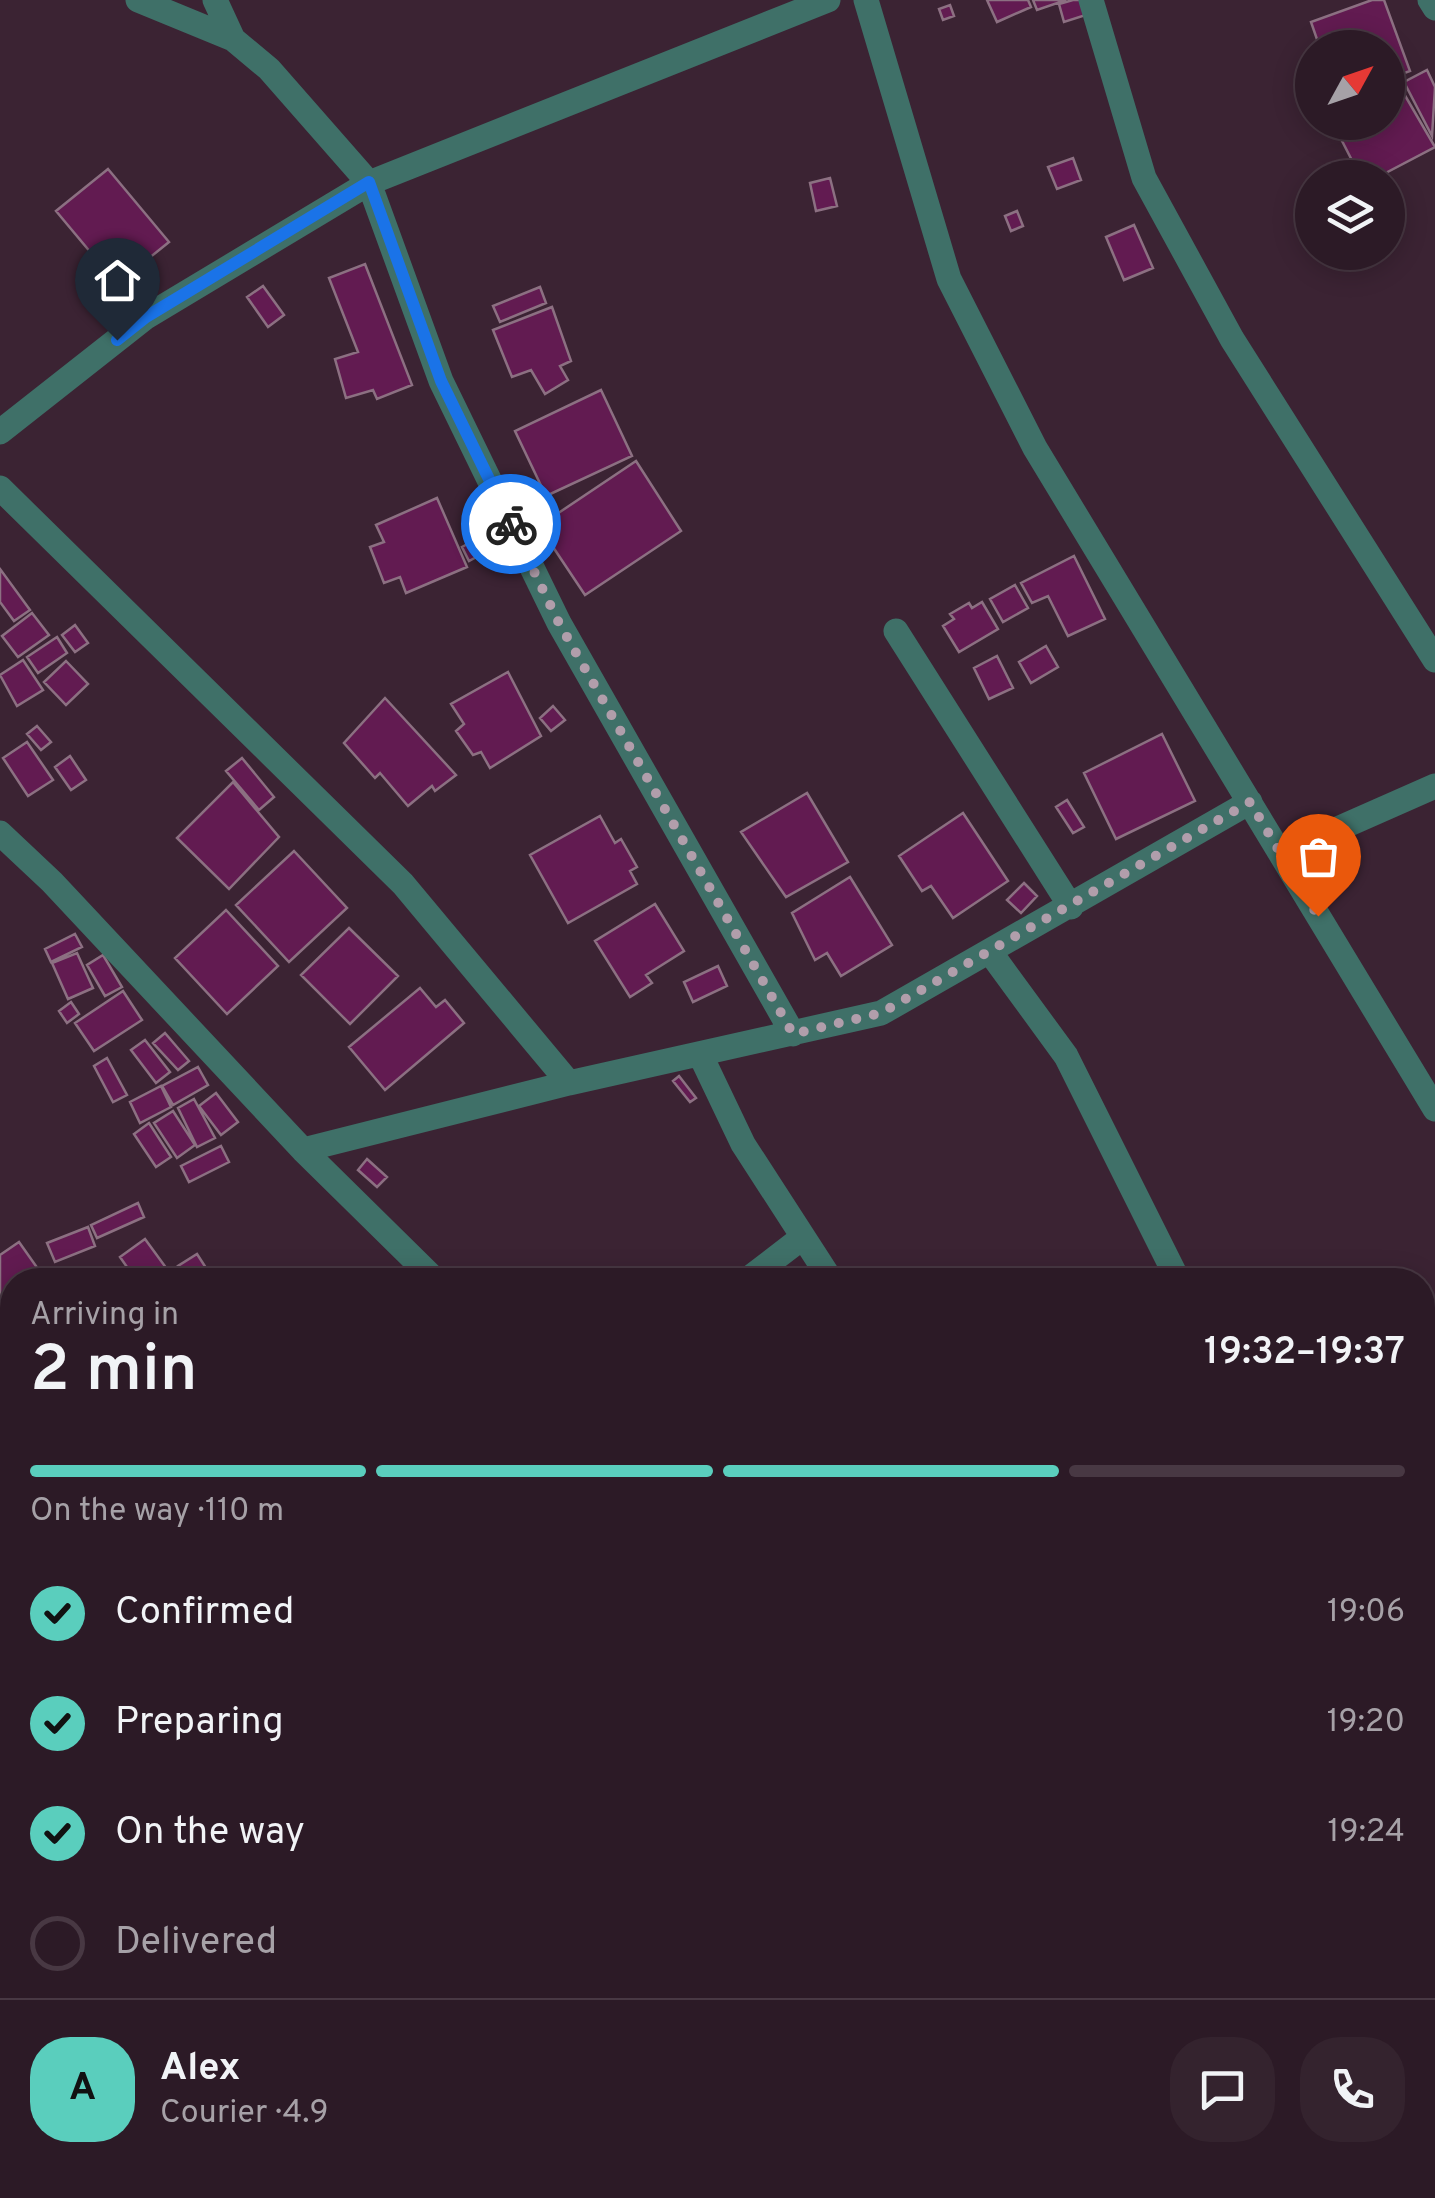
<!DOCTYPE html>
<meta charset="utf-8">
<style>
:root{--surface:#2c1a26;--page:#34232e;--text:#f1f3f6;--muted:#a6a1a7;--line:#483843;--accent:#5acebd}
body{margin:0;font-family:Overpass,sans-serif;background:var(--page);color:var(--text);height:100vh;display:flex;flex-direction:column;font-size:38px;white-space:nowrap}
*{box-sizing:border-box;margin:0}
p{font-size:32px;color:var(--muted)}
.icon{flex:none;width:55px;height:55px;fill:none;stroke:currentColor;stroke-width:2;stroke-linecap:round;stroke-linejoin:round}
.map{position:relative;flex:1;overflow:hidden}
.side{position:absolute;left:0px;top:1268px;width:1435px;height:932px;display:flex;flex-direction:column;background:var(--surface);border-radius:40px 40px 0 0;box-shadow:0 5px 25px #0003,0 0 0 2px var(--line)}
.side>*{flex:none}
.needle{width:65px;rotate:50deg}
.fabs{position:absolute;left:1295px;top:30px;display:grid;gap:20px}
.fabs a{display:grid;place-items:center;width:110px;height:110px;border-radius:50%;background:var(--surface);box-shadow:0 5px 25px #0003,0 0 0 2px var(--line);font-size:50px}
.pin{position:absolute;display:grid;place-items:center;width:85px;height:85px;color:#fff;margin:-102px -42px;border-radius:50% 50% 50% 0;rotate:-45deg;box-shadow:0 0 10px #0007}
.pin .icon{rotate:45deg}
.courier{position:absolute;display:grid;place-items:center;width:100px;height:100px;margin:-50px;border:8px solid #1a73e8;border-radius:50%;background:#fff;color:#222;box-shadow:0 2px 12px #0007}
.head em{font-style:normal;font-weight:600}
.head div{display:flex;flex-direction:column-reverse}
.head{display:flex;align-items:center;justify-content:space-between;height:170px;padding:0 30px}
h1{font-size:65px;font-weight:600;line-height:75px}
.bar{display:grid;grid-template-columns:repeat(4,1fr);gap:15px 10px;align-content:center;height:120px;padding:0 30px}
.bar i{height:12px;border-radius:8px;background:var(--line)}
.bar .on{background:var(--accent)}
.bar p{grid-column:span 4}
.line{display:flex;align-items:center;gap:25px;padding:0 30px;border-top:2px solid var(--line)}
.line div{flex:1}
.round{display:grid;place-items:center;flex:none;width:105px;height:105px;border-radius:40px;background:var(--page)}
ol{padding:0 30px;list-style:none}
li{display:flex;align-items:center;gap:30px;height:110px}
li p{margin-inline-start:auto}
li .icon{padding:10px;border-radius:50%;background:var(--accent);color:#111;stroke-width:4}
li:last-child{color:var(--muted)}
li i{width:55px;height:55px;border:5px solid var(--line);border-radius:50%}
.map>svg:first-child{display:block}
.building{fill:#621b51;stroke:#8c7082;stroke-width:2.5}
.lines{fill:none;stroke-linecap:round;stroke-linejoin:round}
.minor{stroke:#3f7068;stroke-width:25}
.done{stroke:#b19eab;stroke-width:10;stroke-dasharray:0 18}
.route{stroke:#1a73e8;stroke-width:12}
</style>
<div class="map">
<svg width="1435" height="2198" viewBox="0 0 1435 2198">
<rect width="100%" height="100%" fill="#3b2333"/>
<path class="building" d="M987 0H1028L1031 7 997 22Z
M1033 0H1066L1037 10Z
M1073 0H1084L1089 14 1064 22 1059 4Z
M1372 0H1384L1410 71 1388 79V48H1320L1311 22Z
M950 5 954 16 943 20 939 9Z
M1427 70 1435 87 1432 136 1404 82Z
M1396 80 1435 147 1376 178H1361L1338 133 1351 122H1388V85Z
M1073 158 1081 180 1057 189 1048 167Z
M108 169 169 242 117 284 56 211Z
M830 178 837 206 816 211 810 183Z
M1017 211 1023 226 1011 231 1005 216Z
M1134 225 1153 268 1124 280 1106 237Z
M365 264 412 385 377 399 373 390 346 398 335 359 358 352 329 278Z
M263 286 284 315 268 327 247 297Z
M540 287 546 303 500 322 493 306Z
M552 307 571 361 560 366 568 380 545 394 531 370 512 377 493 330Z
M601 390 632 456 546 496 515 431Z
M636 461 681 531 585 595 539 526Z
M437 498 467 567 406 593 400 577 384 583 370 547 384 542 376 525Z
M473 541 480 555 469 561 462 547Z
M1074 556 1105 619 1068 636 1048 596 1032 603 1021 583Z
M0 569 30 610 14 621 0 602Z
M1015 585 1028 608 1003 622 990 599Z
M982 602 998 629 959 652 943 626 954 619 950 614 969 603 972 608Z
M32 613 49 635 18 657 2 636Z
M75 625 88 643 75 652 62 635Z
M57 637 67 653 38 673 27 657Z
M1046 646 1058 667 1031 683 1019 662Z
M997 656 1013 688 989 699 974 668Z
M23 660 43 690 17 706 0 675Z
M66 661 88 684 66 705 44 682Z
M508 672 541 736 490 768 481 752 473 755 456 731 464 724 451 704Z
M385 698 456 775 435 791 432 786 408 806 380 773 375 778 344 743Z
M553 706 565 720 551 731 540 718Z
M37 726 51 742 41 750 27 734Z
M1162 734 1195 801 1116 839 1084 773Z
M27 742 53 780 28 796 3 758Z
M70 756 86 780 71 790 55 767Z
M242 758 274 797 259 810 226 771Z
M233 782 279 837 229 889 177 838Z
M807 793 848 862 786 897 741 832Z
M1067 800 1084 827 1073 833 1056 807Z
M963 813 1008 881 953 918 931 886 922 891 899 856Z
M600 816 615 843 621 839 637 867 630 871 637 884 568 923 530 855Z
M294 851 347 908 289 962 236 905Z
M850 877 892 945 841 976 827 953 815 960 792 913Z
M1024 883 1037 896 1021 913 1007 900Z
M655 904 684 951 646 975 652 983 630 997 595 941Z
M226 910 278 966 227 1014 175 958Z
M349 928 398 976 350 1024 301 975Z
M75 934 82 947 51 962 45 949Z
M77 953 93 988 68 999 52 963Z
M103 955 122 987 105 996 87 965Z
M718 966 727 986 693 1002 684 982Z
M420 988 436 1007 445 1000 464 1023 385 1090 349 1047Z
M123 991 142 1020 94 1051 75 1023Z
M71 1002 79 1014 67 1023 59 1011Z
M165 1033 189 1061 178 1070 153 1043Z
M145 1040 170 1072 156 1083 131 1050Z
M107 1058 127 1095 113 1102 94 1066Z
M198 1067 208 1085 173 1105 162 1086Z
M679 1076 696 1098 690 1102 673 1081Z
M161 1086 171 1107 140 1123 130 1102Z
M216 1093 238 1122 221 1135 199 1106Z
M194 1099 215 1138 197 1147 178 1108Z
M173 1111 195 1145 177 1158 154 1123Z
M149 1123 171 1157 156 1167 134 1134Z
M221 1146 229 1162 189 1182 181 1166Z
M367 1159 387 1177 377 1187 358 1170Z
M138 1203 144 1217 97 1238 91 1225Z
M88 1227 95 1246 55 1262 47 1243Z
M145 1239 175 1280H136L120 1257Z
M19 1242 43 1276 12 1280V1297L0 1306V1255Z
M197 1254 208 1271 187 1280 178 1266Z
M1435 1318V1373L1422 1377V1322Z
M1422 1560 1435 1578V1683L1422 1692Z
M12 1760V1797L0 1805V1769Z
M12 1805V1859L7 1862 0 1850V1811Z
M12 1986V2022L0 2026V1990Z
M12 2064V2099L0 2100V2065Z
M1435 2070V2126L1422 2110V2080Z
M5 2128 10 2148 0 2150V2129Z
M1430 2144 1435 2150 1431 2161 1422 2151Z
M1435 2164V2198H1433L1422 2186V2175Z
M16 2188H39L40 2190 20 2198Z
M129 2188H149L154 2197 134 2198Z
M374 2188H404L376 2195Z
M533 2188H539L544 2198H512Z
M697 2188H711L717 2198H703Z
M720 2188H743L745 2191 723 2198Z
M1092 2188H1161L1162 2189 1144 2198H1097Z"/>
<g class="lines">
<path class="minor" d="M138 0 233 39 269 69 369 183 441 381 559 623 793 1034
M215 0 233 39
M866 0 949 279 1035 448 1435 1109
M1091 0 1144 178 1232 339 1435 660
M1430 0 1435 8
M0 432 146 317 369 183 828 0
M0 488 403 884 569 1083
M896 631 1071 907
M0 833 52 882 303 1150 435 1280
M1281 854 1435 786
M990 952 1066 1056 1178 1280
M700 1054 743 1144 831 1280
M303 1150 569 1083 881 1013 1250 802
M747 1280 803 1237
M0 1719 12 1712
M1422 1749 1435 1761
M1050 2188 1051 2198
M1347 2188 1359 2198
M465 2198 481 2188"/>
</g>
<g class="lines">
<path class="done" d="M511 524 559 623 793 1034 881 1013 1250 802 1318 916"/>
<path class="route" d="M117 340 146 317 369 182 441 381 511 524"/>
</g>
</svg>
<div class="fabs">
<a><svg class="needle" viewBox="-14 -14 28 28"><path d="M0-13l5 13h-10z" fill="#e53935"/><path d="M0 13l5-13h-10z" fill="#a6a1a7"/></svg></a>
<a><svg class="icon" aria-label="layers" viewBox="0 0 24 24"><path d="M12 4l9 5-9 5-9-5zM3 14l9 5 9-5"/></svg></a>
</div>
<div class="pin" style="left:1318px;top:916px;background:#ea580c"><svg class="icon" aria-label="bag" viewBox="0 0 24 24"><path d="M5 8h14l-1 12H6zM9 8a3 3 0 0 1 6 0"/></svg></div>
<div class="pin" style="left:117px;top:340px;background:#1f2937"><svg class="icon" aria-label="home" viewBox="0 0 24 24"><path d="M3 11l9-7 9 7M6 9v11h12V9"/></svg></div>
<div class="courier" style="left:511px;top:524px"><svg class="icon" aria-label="bike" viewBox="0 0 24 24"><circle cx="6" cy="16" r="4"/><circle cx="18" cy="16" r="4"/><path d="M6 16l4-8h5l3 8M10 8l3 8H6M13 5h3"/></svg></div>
<section class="side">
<div class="head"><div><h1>2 min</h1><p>Arriving in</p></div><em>19:32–19:37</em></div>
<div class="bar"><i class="on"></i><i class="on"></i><i class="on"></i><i></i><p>On the way · 110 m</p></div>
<ol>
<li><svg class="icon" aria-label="check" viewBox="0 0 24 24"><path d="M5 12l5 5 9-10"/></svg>Confirmed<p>19:06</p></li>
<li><svg class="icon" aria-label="check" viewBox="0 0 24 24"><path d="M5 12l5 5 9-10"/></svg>Preparing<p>19:20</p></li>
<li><svg class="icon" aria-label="check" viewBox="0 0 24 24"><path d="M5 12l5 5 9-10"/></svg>On the way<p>19:24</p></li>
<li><i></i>Delivered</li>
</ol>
<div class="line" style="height:180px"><b class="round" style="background:var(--accent);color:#111">A</b><div><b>Alex</b><p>Courier · 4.9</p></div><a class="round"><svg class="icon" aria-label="chat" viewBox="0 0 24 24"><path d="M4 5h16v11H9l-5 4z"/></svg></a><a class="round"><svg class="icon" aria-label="phone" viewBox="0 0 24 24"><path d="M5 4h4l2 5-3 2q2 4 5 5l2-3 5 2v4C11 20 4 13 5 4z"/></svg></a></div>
</section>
</div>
